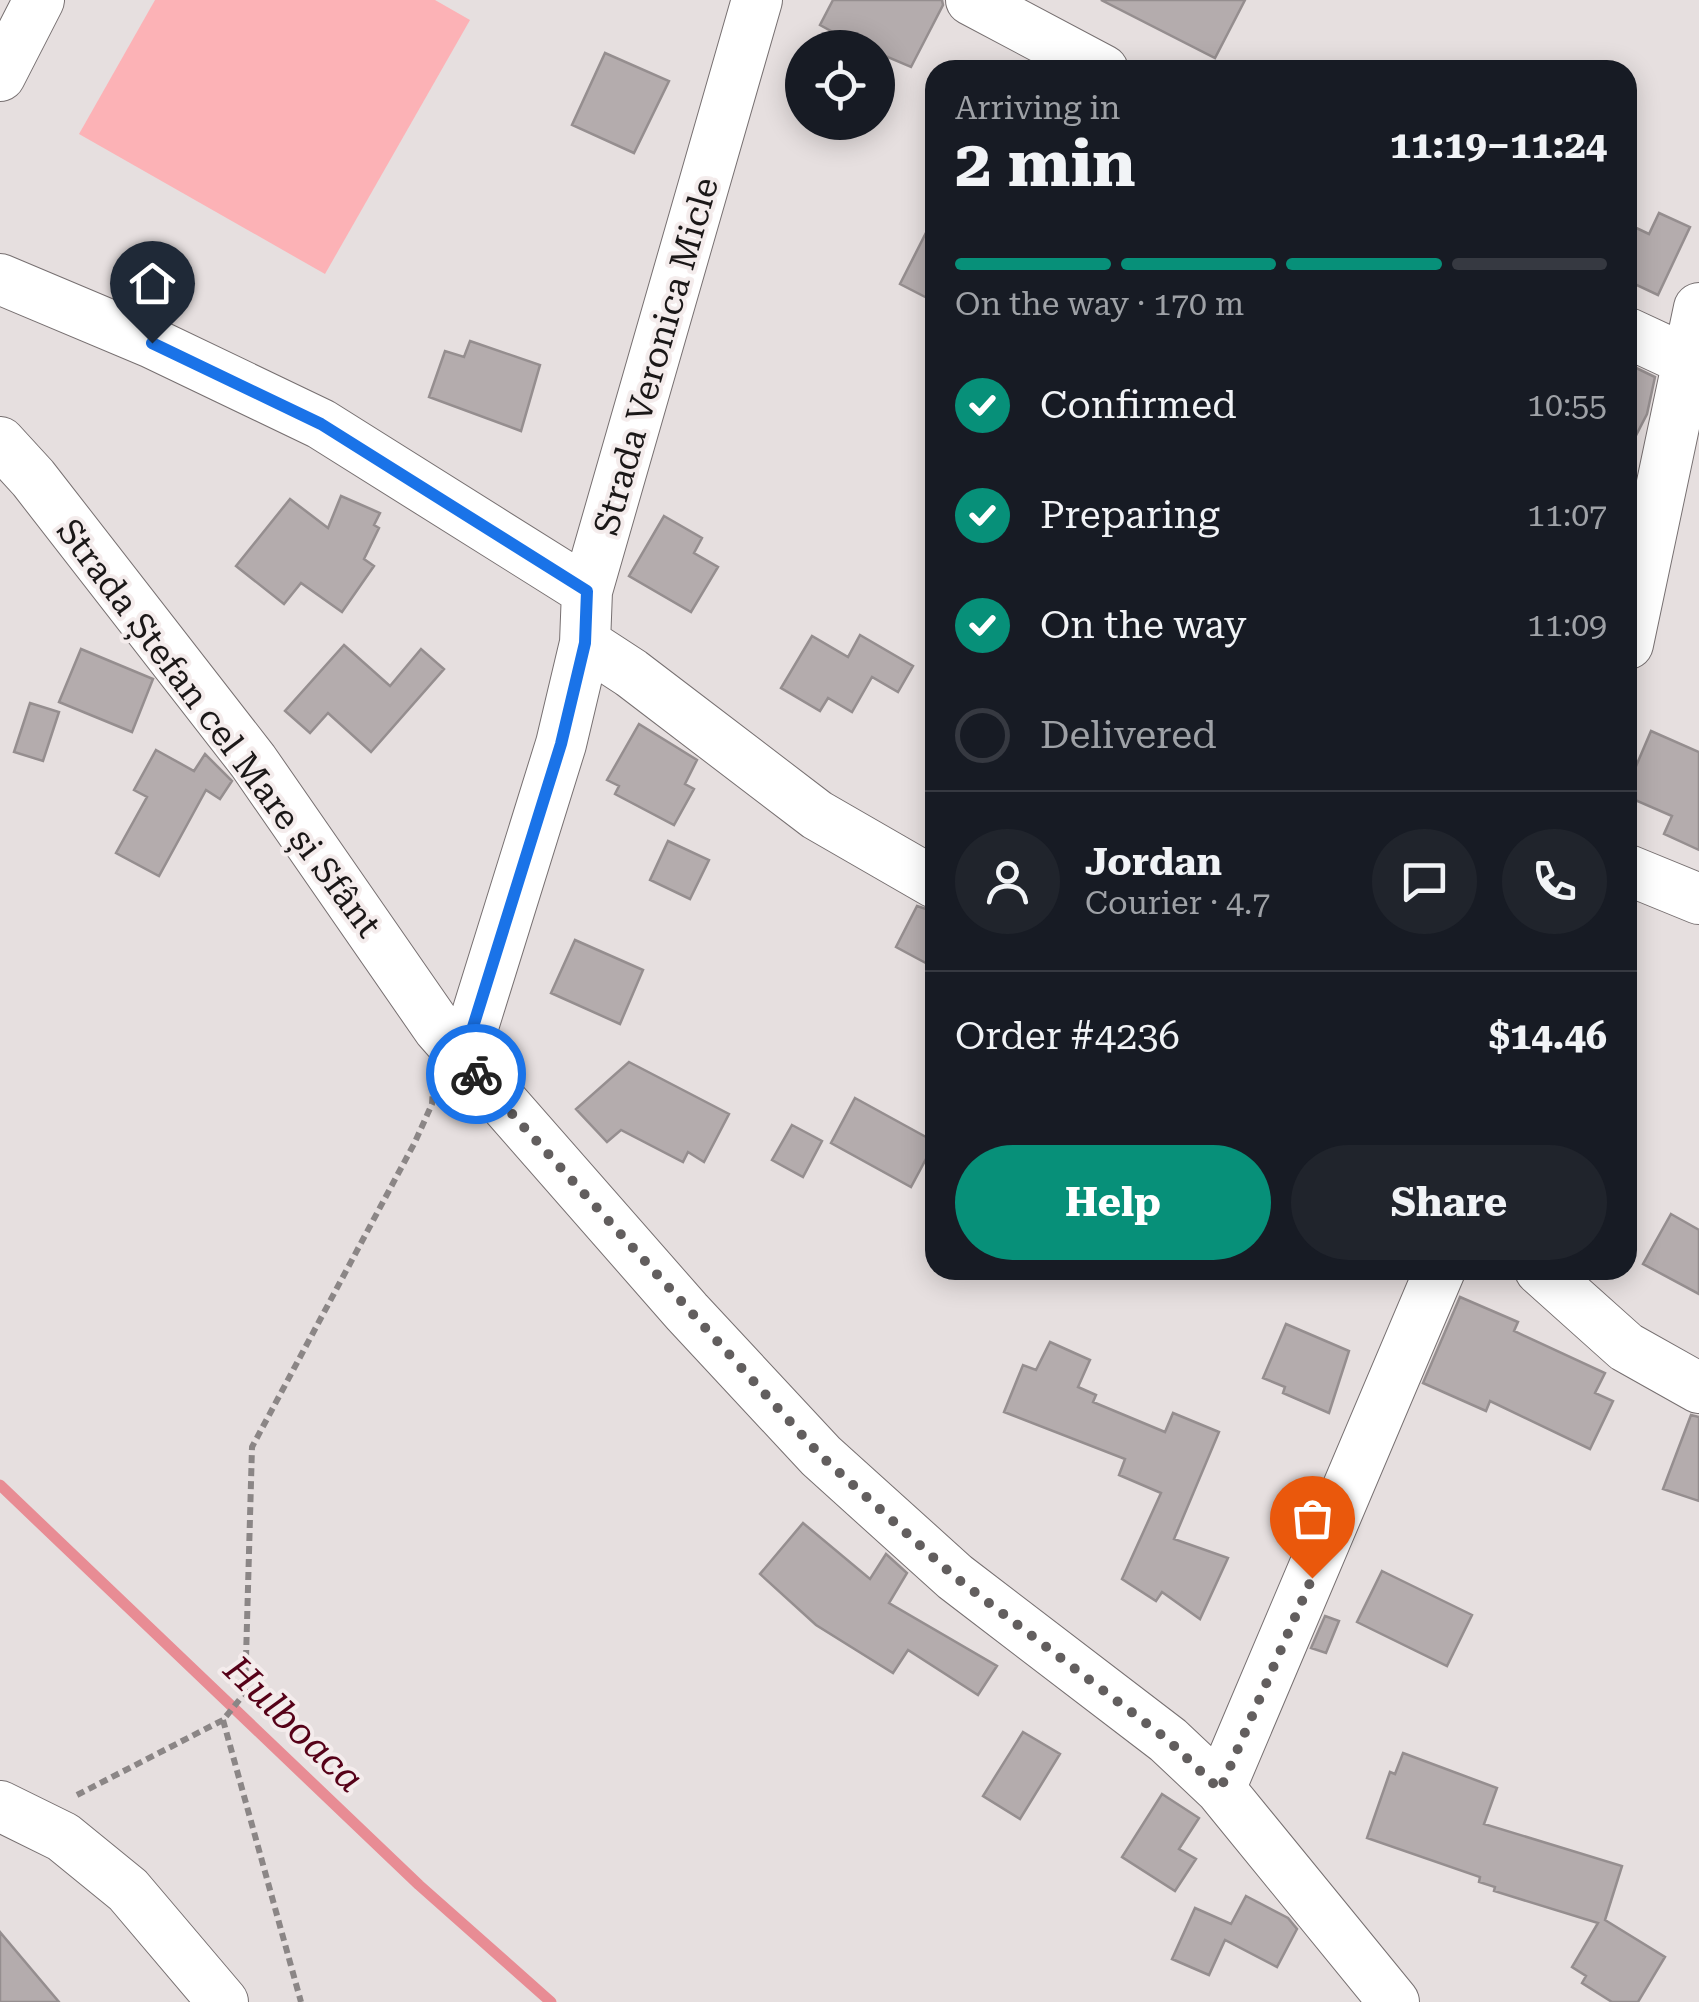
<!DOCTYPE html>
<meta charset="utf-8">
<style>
:root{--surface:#171b24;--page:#20242c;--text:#f1f3f6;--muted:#9ea1a6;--line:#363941;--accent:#079079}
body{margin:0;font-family:"Roboto Serif",serif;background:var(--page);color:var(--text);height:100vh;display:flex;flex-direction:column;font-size:38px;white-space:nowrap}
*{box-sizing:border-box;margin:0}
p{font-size:32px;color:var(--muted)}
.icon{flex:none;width:55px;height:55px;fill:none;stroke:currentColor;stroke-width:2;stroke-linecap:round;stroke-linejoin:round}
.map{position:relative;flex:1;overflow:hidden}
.panel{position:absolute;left:925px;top:60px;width:712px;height:1220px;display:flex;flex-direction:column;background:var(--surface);border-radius:30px;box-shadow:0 5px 25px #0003}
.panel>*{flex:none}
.buttons{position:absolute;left:785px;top:30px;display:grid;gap:20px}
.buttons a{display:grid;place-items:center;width:110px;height:110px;border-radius:50%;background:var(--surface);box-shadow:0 5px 25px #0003;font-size:50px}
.pin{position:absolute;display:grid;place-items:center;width:85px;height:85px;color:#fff;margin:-102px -42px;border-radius:50% 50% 50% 0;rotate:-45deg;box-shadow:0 0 10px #0007}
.pin .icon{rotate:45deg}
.courier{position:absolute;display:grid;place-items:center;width:100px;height:100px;margin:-50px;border:8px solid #1a73e8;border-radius:50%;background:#fff;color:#222;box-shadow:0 2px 12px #0007}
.head em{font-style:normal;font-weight:700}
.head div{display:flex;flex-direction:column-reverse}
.head{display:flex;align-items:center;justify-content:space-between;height:170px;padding:0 30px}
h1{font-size:65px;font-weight:700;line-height:75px}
.bar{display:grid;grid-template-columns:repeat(4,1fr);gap:15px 10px;align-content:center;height:120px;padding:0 30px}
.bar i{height:12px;border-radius:8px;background:var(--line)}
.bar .on{background:var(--accent)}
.bar p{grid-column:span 4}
.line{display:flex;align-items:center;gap:25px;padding:0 30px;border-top:2px solid var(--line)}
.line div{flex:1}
.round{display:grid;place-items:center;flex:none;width:105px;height:105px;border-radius:52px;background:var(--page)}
ol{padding:0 30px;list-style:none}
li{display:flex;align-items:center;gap:30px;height:110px}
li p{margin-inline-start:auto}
li .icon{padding:10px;border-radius:50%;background:var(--accent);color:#fff;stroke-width:4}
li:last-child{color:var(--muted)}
li i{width:55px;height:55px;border:5px solid var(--line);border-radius:50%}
.primary-button{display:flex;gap:20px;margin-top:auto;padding:20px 30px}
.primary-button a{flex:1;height:115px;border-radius:60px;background:var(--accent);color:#fff;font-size:40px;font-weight:700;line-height:115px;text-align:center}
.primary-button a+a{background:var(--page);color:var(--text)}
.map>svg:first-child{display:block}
.green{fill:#fcb2b6}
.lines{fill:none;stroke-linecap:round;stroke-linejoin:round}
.stream{stroke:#e88c94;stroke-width:11}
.building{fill:#b4acad;stroke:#958e8f;stroke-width:2.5}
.minor-casing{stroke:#777071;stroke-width:52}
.path{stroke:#8b8686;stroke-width:6;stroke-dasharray:8 5;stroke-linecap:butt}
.minor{stroke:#fff;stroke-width:50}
.done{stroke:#625e5e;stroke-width:10;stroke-dasharray:0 18}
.route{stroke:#1a73e8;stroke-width:12}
.labels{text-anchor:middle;stroke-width:8;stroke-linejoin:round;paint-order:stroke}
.street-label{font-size:35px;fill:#1b1818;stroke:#f4ecec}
.water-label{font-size:38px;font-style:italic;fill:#560118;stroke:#f4ecec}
</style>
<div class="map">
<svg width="1699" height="2002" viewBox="0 0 1699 2002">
<rect width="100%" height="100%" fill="#e6dfdf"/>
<path class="green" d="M155 0H435L470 20 325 274 79 134Z"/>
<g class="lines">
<path class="stream" d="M0 1485 419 1885 551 2002"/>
</g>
<path class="building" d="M833 0H942L943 5 911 67 878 53V48L857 45 820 25Z
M1101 0H1245L1215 58Z
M605 53 669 81 634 153 572 125Z
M1659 213 1690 227 1658 295 1628 281V224L1649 234Z
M935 215V302L900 284Z
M470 341 540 365 521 431 429 397 445 351 464 357Z
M1628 364 1655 377 1647 414 1628 451Z
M341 496 380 513 374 525 379 528 364 559 374 566 342 612 301 583 284 604 236 566 290 499 328 528Z
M664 516 702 538 694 553 718 567 691 612 629 576Z
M860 635 913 666 898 692 872 677 852 712 828 698 820 711 781 688 812 636 848 657Z
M344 645 390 686 421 649 444 669 371 752 328 713 310 733 285 711Z
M81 649 153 679 132 732 59 702Z
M30 703 59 712 43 761 14 752Z
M639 724 697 760 685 784 694 789 674 825 615 794 619 786 607 780Z
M1651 731 1699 752V850L1664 834 1672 816 1628 797V785Z
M156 750 194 771 205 754 232 781 220 799 206 790 159 876 116 853 147 797 134 790Z
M668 841 709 860 690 899 650 880Z
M917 906 935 912V968L896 947Z
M575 940 643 970 620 1024 551 993Z
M629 1062 729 1114 704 1162 688 1152 683 1162 621 1130 607 1142 576 1109Z
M855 1098 935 1142 911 1187 831 1143Z
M792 1125 822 1141 803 1177 772 1160Z
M1671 1214 1699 1230V1294L1643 1264Z
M1460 1297 1518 1322 1514 1331 1605 1373 1595 1393 1613 1401 1590 1449 1490 1401 1486 1411 1423 1383Z
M1286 1324 1349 1351 1329 1413 1283 1393 1285 1387 1263 1378Z
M1050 1342 1090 1360 1078 1387 1096 1395 1093 1402 1165 1432 1173 1413 1219 1432 1174 1539 1228 1558 1200 1619 1162 1592 1156 1601 1122 1579 1161 1493 1119 1475 1125 1459 1004 1412 1023 1365 1036 1370Z
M1691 1415 1699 1417V1501L1663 1489Z
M803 1523 870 1579 886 1554 907 1573 889 1603 997 1666 978 1695 908 1650 893 1673 816 1625 760 1574Z
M1382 1571 1472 1615 1447 1666 1357 1622Z
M1325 1616 1339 1621 1326 1653 1311 1648Z
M1023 1732 1060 1754 1020 1819 983 1796Z
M1403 1753 1497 1788 1484 1824 1622 1866 1605 1920 1665 1957 1638 2002H1612L1582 1983 1586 1976 1572 1967 1598 1923 1494 1891 1495 1887 1479 1882 1480 1877 1367 1838 1390 1772 1395 1774Z
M1162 1794 1199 1818 1179 1849 1196 1859 1175 1891 1122 1857Z
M1246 1896 1288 1918 1297 1929 1277 1967 1225 1940 1209 1975 1172 1959 1195 1908 1231 1924Z
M0 1932 59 2002H0Z"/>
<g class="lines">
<g class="minor-casing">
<path id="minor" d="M971 0 1103 70
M0 76 39 0
M0 279 152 343 321 424 587 591
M1628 333 1699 366
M0 442 33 478 253 761 438 1028 687 1312 821 1456 955 1577 1168 1740 1220 1789 1394 2002
M585 643 631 673 817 815 935 883
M1628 644 1699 308
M1628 870 1699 899
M463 1059 561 744 585 643 587 591 757 0
M1540 1270 1626 1347 1699 1388
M1220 1789 1440 1270
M0 1806 63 1837 128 1890 223 2002"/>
</g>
<path class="path" d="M223 1720 301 2002
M77 1795 223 1720 245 1693 252 1447 415 1142 432 1104 433 1089"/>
<use href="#minor" class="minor"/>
</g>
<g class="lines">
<path class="done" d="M476 1074 821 1456 955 1577 1168 1740 1220 1790 1312 1578"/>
<path class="route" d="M152 343 321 424 587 591 585 643 561 744 463 1059 476 1074"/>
</g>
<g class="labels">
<g class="street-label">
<text transform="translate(656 356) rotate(-74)" y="12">Strada Veronica Micle</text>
<text transform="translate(219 728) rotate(53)" y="12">Strada Ștefan cel Mare și Sfânt</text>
</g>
<g class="water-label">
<text transform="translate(294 1724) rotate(44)" y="13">Hulboaca</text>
</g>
</g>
</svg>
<div class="buttons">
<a><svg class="icon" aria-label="locate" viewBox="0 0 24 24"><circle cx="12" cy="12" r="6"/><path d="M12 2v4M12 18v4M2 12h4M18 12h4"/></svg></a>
</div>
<div class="pin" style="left:1312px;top:1578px;background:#ea580c"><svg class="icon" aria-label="bag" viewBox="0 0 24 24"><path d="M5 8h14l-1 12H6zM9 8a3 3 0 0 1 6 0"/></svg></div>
<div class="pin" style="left:152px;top:343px;background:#1f2937"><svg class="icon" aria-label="home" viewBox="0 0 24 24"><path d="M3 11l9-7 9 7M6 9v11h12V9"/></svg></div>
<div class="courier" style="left:476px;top:1074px"><svg class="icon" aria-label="bike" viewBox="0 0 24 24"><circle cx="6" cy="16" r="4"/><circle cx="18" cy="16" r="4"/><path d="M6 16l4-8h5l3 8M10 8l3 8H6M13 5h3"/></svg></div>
<section class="panel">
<div class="head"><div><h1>2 min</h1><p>Arriving in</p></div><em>11:19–11:24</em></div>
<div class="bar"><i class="on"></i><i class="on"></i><i class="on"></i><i></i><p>On the way · 170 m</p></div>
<ol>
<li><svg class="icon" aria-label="check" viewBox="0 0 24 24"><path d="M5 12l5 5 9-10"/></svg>Confirmed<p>10:55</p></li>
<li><svg class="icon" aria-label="check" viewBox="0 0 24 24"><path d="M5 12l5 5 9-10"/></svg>Preparing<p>11:07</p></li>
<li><svg class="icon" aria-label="check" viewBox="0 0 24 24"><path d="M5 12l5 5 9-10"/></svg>On the way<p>11:09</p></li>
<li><i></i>Delivered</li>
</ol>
<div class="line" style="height:180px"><a class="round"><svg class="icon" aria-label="person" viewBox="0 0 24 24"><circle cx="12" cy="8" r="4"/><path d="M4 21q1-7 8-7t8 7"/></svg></a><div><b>Jordan</b><p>Courier · 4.7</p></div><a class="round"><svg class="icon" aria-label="chat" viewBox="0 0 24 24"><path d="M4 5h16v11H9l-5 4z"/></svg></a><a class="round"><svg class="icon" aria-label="phone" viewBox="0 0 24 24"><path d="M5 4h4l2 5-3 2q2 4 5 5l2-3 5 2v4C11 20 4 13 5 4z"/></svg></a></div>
<div class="line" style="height:130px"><div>Order #4236</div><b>$14.46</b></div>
<div class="primary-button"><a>Help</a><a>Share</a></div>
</section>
</div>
